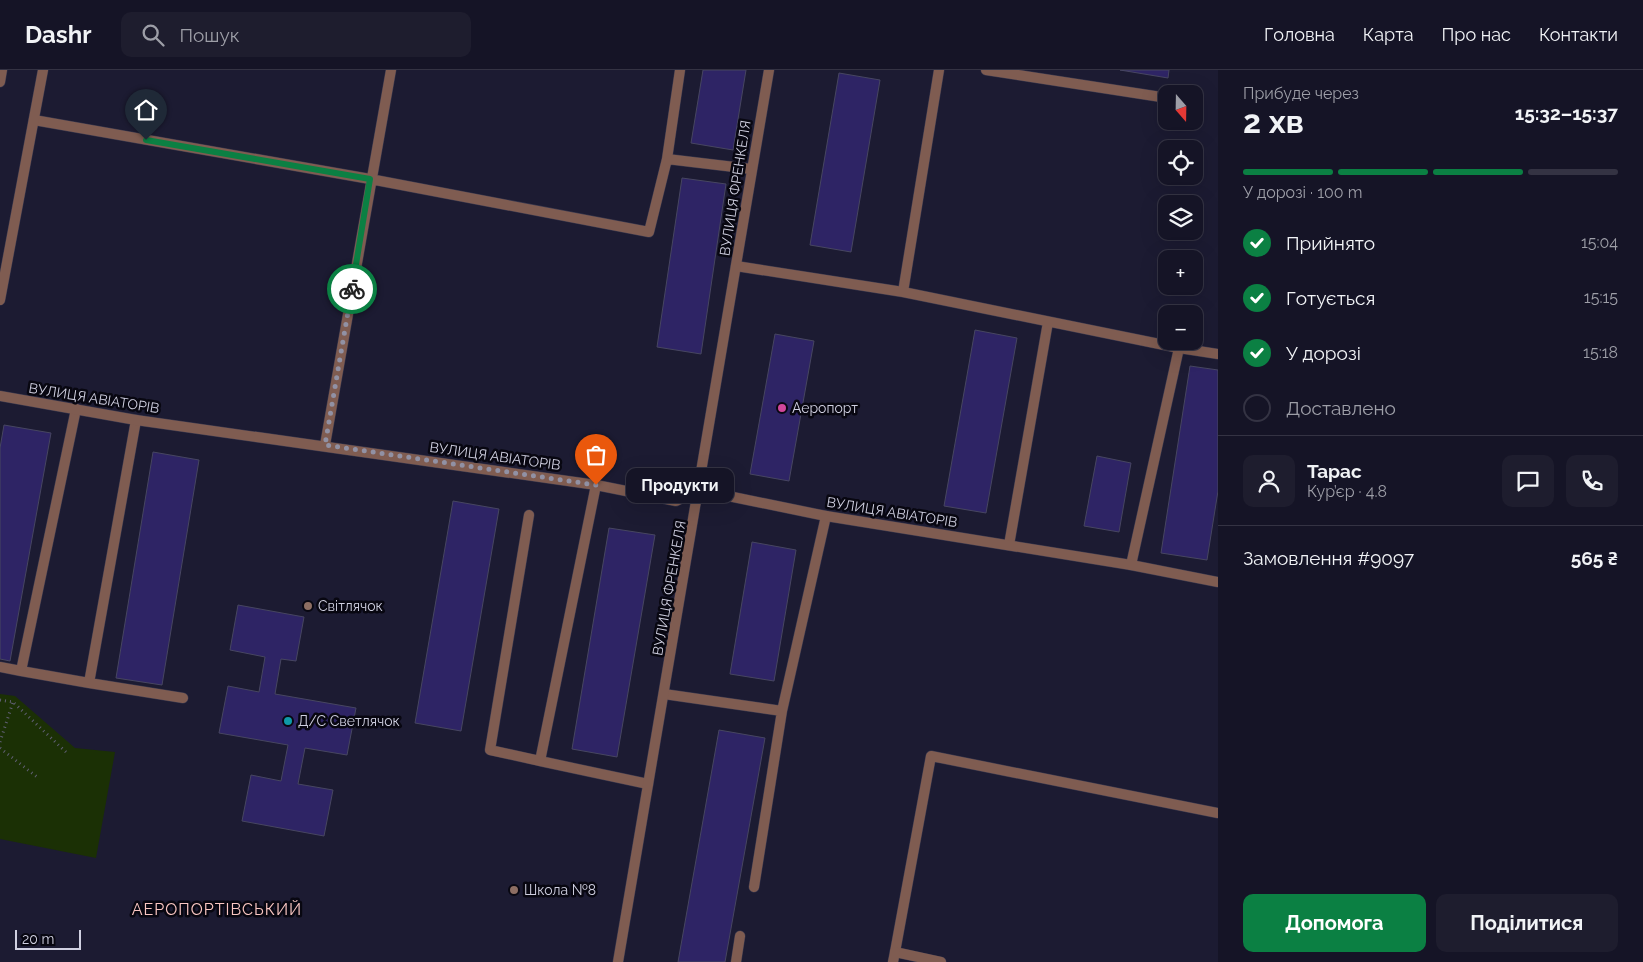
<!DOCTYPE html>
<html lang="uk">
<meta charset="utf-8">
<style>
:root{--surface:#151426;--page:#1e1d2e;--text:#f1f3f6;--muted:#9d9ea7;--line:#343343;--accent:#0b8043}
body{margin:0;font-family:Raleway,sans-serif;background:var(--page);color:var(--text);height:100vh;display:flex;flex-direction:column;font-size:19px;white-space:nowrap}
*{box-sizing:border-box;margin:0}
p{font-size:16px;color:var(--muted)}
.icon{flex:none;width:28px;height:28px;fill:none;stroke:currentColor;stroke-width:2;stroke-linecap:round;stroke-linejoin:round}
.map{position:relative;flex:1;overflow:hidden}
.details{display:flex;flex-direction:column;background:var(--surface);width:425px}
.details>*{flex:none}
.needle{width:32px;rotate:160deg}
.buttons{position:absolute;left:1158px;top:15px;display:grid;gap:10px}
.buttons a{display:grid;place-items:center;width:45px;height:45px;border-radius:10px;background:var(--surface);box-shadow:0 5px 20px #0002,0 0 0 1px var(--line);font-size:25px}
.scale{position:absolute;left:15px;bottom:12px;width:66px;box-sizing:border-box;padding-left:5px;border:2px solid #d0d0e1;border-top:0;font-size:14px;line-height:18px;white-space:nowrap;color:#d0d0e1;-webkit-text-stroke:4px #080711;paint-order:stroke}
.pin{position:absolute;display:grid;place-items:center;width:42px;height:42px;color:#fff;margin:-51px -21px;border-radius:50% 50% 50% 0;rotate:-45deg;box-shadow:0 0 5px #0007}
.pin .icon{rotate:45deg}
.courier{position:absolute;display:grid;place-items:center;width:50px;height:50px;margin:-25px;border:4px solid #0b8043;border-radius:50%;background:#fff;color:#222;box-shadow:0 1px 6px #0007}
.bubble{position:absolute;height:35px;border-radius:10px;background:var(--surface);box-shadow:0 5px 20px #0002,0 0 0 1px var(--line);font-size:16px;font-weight:700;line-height:35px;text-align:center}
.overview em{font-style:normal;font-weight:700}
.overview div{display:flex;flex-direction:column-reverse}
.overview{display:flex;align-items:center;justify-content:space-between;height:85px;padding:0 25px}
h1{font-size:32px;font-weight:700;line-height:38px}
.bar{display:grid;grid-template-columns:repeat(4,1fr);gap:8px 5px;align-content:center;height:60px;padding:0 25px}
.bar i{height:6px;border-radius:4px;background:var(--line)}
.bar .on{background:var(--accent)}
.bar p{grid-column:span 4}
.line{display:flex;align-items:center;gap:12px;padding:0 25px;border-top:1px solid var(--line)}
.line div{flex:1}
.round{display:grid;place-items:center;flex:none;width:52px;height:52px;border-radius:10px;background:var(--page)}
ol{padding:0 25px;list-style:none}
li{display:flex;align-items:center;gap:15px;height:55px}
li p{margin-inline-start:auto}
li .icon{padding:5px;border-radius:50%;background:var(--accent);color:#fff;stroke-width:4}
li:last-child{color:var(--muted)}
li i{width:28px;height:28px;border:2px solid var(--line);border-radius:50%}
.primary-button{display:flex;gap:10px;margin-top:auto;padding:10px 25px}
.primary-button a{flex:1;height:58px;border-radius:10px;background:var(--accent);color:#fff;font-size:20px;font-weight:700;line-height:58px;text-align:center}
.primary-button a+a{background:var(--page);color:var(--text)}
header{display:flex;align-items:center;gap:30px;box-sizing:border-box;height:70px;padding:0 25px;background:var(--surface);border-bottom:1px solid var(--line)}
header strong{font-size:24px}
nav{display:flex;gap:28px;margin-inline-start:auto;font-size:18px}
.search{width:350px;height:45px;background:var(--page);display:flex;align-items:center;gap:12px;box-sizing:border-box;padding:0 18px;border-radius:10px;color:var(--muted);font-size:19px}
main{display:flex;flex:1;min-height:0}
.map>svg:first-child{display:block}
.green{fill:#1b3005}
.building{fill:#2e2465;stroke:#474661}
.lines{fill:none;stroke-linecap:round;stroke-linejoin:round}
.lane-casing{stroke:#39384e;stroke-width:11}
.street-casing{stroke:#39384e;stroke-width:11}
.path{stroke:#605f74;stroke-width:3;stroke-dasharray:1 4;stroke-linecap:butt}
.lane{stroke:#7f5c51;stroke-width:10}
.street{stroke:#7f5c51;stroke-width:10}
.done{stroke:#9191a4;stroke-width:5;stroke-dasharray:0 9}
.route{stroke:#0b8043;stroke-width:6}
.hotel-dot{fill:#d1479c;stroke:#080711;stroke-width:2}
.education-dot{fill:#8d6e63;stroke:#080711;stroke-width:2}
.culture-dot{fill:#0f9aa8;stroke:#080711;stroke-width:2}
.labels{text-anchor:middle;stroke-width:5;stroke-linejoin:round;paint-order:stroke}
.street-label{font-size:14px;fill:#d0d0e1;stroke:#080711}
.poi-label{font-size:14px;fill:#d0d0e1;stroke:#080711;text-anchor:start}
.quarter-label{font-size:16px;letter-spacing:1px;fill:#fbc7c3;stroke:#080711}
</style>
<header>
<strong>Dashr</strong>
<div class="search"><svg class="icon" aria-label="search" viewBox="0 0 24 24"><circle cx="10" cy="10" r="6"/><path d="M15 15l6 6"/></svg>Пошук</div>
<nav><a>Головна</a><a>Карта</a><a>Про нас</a><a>Контакти</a></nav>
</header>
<main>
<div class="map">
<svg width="1218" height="892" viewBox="0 0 1218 892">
<rect width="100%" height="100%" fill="#1c1b32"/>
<path class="green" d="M0 624 15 626 75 678 115 682 96 788 0 769Z"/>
<path class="building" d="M703 0H746L733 80 691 73Z
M1120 0H1169L1168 8Z
M839 3 880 10 851 182 810 175Z
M682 108 726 114 701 284 657 277Z
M975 260 1017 268 986 443 944 436Z
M775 264 814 271 789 411 750 404Z
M1190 296 1218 300V421L1207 490 1161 483Z
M4 355 51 363 10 591 0 589V378Z
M153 382 199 390 162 615 116 608Z
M1097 386 1131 393 1119 462 1084 456Z
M453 431 499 439 461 661 415 653Z
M609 458 655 465 617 687 572 679Z
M752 472 796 480 774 611 730 604Z
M238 535 304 547 296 591 281 589 275 624 356 638 347 685 305 678 298 714 333 720 324 766 242 751 251 705 281 711 288 675 219 663 228 616 259 622 265 587 230 580Z
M719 660 765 668 725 892H678Z"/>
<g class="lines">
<g class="lane-casing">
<path id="lane" d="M986 0 1161 27
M34 50 370 109 649 162 667 89 751 99
M667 89 680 0
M736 196 903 222 939 0
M903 222 1179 278 1131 495
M1179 278 1218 284
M325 375 391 0
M596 415 540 691 648 714
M529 445 490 680 540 691
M1009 475 1048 252
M0 597 21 601 76 339
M21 601 89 613 136 350
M89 613 183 628
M664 624 782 641 826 446
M754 817 782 641
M736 892 740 866
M941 892 895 882 931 686 1218 743"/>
</g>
<g class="street-casing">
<path id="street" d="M0 12 2 0
M0 230 43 0
M0 326 136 350 596 415 676 431 699 420 826 446 1131 495 1218 512
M618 892 769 0
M893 892 895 882"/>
</g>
<path class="path" d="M0 630 13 632 67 683
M0 672 13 632
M0 678 37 707"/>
<use href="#lane" class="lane"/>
<use href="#street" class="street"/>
</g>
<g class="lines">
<path class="done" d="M352 219 325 375 596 415"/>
<path class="route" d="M146 70 370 109 352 219"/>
</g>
<circle class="hotel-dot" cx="782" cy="338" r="5"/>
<g class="education-dot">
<circle cx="308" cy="536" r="5"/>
<circle cx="514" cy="820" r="5"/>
</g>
<circle class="culture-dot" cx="288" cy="651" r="5"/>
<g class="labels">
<g class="street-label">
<text transform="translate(735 118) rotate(-81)" y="5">ВУЛИЦЯ ФРЕНКЕЛЯ</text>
<text transform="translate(94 328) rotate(9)" y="5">ВУЛИЦЯ АВІАТОРІВ</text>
<text transform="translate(495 386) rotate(8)" y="5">ВУЛИЦЯ АВІАТОРІВ</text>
<text transform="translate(892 442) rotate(9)" y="5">ВУЛИЦЯ АВІАТОРІВ</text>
<text transform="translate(669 518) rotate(-80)" y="5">ВУЛИЦЯ ФРЕНКЕЛЯ</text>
</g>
<g class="poi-label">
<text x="792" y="343">Аеропорт</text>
<text x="318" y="541">Світлячок</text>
<text x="298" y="656">Д/С Светлячок</text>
<text x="524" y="825">Школа №8</text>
</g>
<g class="quarter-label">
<text x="217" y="845">АЕРОПОРТІВСЬКИЙ</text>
</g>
</g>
</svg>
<div class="buttons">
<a><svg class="needle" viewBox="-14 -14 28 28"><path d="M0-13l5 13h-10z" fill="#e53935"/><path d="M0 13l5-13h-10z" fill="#9d9ea7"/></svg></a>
<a><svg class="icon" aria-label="locate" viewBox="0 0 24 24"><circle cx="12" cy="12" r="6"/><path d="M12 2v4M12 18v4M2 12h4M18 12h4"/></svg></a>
<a><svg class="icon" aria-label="layers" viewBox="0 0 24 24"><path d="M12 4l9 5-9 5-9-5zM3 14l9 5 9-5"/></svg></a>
<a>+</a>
<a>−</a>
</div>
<div class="scale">20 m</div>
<div class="pin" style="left:596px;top:415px;background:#ea580c"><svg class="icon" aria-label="bag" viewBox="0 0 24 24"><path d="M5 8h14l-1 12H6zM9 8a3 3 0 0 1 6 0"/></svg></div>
<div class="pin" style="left:146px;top:70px;background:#1f2937"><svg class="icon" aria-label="home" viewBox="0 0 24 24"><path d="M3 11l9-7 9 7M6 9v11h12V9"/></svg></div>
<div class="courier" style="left:352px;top:219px"><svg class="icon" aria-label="bike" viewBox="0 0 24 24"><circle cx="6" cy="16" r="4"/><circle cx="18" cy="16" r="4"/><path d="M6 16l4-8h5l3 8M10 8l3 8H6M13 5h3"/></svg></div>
<div class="bubble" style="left:626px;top:398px;width:108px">Продукти</div>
</div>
<section class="details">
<div class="overview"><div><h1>2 хв</h1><p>Прибуде через</p></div><em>15:32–15:37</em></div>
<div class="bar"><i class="on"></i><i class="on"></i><i class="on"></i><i></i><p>У дорозі · 100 m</p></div>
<ol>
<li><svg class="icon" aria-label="check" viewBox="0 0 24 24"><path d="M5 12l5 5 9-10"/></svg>Прийнято<p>15:04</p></li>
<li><svg class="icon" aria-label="check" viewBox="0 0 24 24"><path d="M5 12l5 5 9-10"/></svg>Готується<p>15:15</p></li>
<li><svg class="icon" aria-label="check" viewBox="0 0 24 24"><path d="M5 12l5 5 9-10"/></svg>У дорозі<p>15:18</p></li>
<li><i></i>Доставлено</li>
</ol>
<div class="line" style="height:90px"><a class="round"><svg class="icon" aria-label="person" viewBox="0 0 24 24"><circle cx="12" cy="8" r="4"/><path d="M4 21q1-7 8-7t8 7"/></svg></a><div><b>Тарас</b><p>Кур’єр · 4.8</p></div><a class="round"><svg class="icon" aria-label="chat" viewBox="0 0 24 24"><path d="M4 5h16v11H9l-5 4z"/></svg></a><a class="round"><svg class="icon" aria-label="phone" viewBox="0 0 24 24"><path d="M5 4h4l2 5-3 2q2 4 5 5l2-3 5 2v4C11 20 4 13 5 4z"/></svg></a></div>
<div class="line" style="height:65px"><div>Замовлення #9097</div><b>565 ₴</b></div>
<div class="primary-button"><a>Допомога</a><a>Поділитися</a></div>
</section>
</main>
